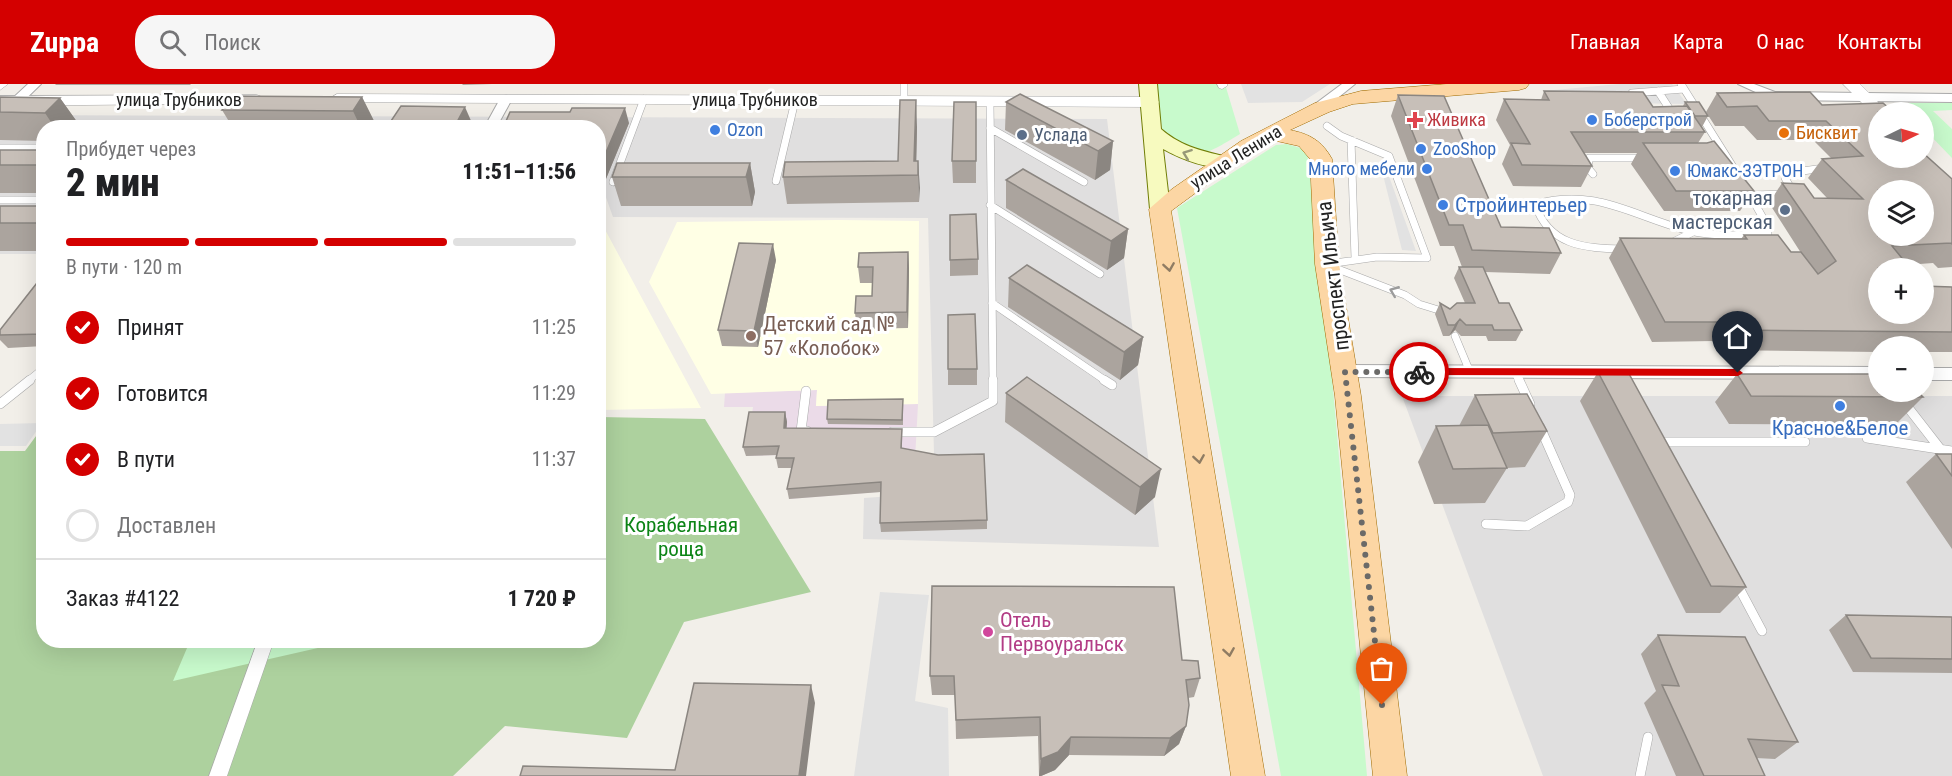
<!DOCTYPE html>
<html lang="ru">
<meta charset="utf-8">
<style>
:root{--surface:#fff;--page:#f6f6f6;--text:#202124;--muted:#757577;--line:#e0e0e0;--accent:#d40000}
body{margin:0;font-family:"Roboto Condensed",sans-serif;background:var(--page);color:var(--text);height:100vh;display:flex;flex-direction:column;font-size:22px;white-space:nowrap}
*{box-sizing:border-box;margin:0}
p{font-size:20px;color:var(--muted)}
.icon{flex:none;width:33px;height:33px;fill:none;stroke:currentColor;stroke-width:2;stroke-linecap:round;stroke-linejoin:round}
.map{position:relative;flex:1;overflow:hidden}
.panel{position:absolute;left:36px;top:36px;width:570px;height:528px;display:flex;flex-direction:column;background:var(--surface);border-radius:24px;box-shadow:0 6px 24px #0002}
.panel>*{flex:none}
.needle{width:39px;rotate:85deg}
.tools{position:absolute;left:1868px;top:18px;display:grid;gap:12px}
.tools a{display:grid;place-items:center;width:66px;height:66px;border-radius:50%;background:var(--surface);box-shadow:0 6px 24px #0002;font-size:30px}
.pin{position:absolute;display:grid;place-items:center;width:51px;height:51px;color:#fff;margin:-62px -26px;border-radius:50% 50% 50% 0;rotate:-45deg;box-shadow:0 0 6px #0007}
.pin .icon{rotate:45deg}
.courier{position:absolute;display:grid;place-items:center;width:60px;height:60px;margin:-30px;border:4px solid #d40000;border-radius:50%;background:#fff;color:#222;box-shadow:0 2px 8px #0007}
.summary em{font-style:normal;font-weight:800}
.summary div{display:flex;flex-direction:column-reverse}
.summary{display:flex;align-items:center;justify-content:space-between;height:102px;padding:0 30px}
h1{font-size:39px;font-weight:800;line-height:45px}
.bar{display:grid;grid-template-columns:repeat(4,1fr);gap:9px 6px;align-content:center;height:72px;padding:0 30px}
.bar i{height:8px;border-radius:4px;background:var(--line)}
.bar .active{background:var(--accent)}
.bar p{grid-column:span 4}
.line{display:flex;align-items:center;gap:15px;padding:0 30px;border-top:2px solid var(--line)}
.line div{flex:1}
ol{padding:0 30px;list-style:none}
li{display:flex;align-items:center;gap:18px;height:66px}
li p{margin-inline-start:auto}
li .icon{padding:6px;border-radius:50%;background:var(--accent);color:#fff;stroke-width:4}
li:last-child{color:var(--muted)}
li i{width:33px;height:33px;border:3px solid var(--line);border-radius:50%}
header{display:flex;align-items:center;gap:36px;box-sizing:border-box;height:84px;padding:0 30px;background:var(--accent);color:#fff}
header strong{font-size:28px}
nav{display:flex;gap:33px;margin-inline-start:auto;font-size:21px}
.search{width:420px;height:54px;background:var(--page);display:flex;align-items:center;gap:15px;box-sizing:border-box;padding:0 21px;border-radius:24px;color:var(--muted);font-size:22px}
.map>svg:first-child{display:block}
.residential{fill:#e0dfdf}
.industrial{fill:#ebdbe8}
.education{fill:#ffffe5}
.forest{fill:#add19e}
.park{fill:#c8facc}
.parking{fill:#e2e2e2}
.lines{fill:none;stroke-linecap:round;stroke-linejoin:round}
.service-far1-casing{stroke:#a9a9a9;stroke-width:8}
.service-casing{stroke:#a9a9a9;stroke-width:10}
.pedestrian-casing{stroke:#a9a9a9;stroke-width:1}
.minor-casing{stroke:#a9a9a9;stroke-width:2}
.tertiary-casing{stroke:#a9a9a9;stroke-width:1}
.secondary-casing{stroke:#707d05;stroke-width:2}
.primary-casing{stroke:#a06b00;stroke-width:1}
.service-far1{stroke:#fff;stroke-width:7}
.service{stroke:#fff;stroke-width:9}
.pedestrian{fill:#fff;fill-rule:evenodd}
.minor{fill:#fff;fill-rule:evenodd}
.tertiary{fill:#fff;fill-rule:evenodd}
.secondary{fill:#f7fabf;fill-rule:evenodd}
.primary{fill:#fcd6a4;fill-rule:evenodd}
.wall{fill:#aba49e}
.shaded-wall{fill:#8b8681}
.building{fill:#c7bfb8;stroke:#8b8681;stroke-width:1.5;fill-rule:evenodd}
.oneway{stroke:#979978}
.oneway2{stroke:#8f7c63}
.oneway3{stroke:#9c9c9c}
.route{fill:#d40000}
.done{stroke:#6b6a68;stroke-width:6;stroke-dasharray:0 10.8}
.health-dot{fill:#e0444e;stroke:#fff;stroke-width:2}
.shop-dot{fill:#3f7fe0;stroke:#fff;stroke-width:2}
.food-dot{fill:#e8710a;stroke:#fff;stroke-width:2}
.service-dot{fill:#5c6f8a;stroke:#fff;stroke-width:2}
.education-dot{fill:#8d6e63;stroke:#fff;stroke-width:2}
.hotel-dot{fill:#d1479c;stroke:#fff;stroke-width:2}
.labels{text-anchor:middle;stroke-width:6;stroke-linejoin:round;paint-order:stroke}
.far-street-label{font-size:18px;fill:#222;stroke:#fff}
.far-health-label{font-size:18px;fill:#be3a42;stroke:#fff;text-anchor:start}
.far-shop-label{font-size:18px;fill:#366cbe;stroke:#fff;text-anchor:start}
.far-food-label{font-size:18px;fill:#c56008;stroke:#fff;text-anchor:start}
.far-service-label{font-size:18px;fill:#4e5e75;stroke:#fff;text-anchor:start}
.service-label{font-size:21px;fill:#4e5e75;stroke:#fff;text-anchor:end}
.shop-label{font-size:21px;fill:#366cbe;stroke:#fff;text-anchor:start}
.street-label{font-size:21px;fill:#222;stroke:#fff}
.education-label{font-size:21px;fill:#785e54;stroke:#fff;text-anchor:start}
.park-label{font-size:21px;fill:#0c8416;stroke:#fff}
.hotel-label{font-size:21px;fill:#b23c85;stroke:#fff;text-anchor:start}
</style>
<header>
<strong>Zuppa</strong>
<div class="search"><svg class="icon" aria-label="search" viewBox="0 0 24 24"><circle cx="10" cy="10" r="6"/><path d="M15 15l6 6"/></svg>Поиск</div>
<nav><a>Главная</a><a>Карта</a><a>О нас</a><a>Контакты</a></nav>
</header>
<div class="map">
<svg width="1952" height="692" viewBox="0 0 1952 692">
<rect width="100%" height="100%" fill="#f2efe9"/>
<path class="residential" d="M12 31 1107 35 1159 463 863 455 864 414 935 409 928 134 613 133 604 108H599L598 44H44L43 170H0V43Z
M1402 312H1952V692H1543Z"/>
<path class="industrial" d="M817 306 816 322 918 320 915 376 917 405 789 415 796 384H778L781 371 746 372 753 323H724L725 309Z"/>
<path class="education" d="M838 136 919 137 918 320 816 322 817 306 711 310 649 198 677 138Z
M599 138 602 140 701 324 599 326Z"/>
<path class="forest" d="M599 333 705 335 811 508 684 538 627 654 505 642 453 692H0V367H25L39 348H43L44 556H598Z"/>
<path class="park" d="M1154 0H1225L1240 50C1200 74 1202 76 1163 48Z
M1898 19H1952V26L1933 27 1952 45V74L1923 44V28H1907Z
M1287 60 1307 66 1330 271 1367 692H1281L1177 124 1276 61Z
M190 557H332L331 561 173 597Z"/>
<path class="parking" d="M1241 0H1330L1302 18 1248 19Z
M1619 0H1672L1687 20 1549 18 1544 7Z
M1386 84 1416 167 1402 166 1382 87Z
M42 339 26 362H0V340Z
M880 508 929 511 915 617 948 624 949 692H854Z"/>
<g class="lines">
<g class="service-far1-casing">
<path id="service-far1" d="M904 0V17
M1681 0 1735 86
M1658 7 1674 32
M1632 9 1684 5
M990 18 993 297
M1327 42 1341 52 1389 72 1427 174 1377 173 1328 180
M990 44 1084 98
M1351 56 1355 174
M0 64H44
M1593 90 1588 84 1589 74H1644
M776 97 795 17
M613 98 644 15
M1750 111 1787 110 1792 106 1785 94 1788 89 1824 84
M0 116H44
M990 121 1100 190
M1673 158 1693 148
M1623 165C1584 164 1549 162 1535 120 1598 103 1633 133 1690 147 1715 153 1743 151 1768 149L1763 134 1746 104
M1330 182 1405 211 1419 220 1445 228
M992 219 1106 297
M1455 252 1470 288
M1515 288 1519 297
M28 297 44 284"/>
</g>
<g class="service-casing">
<path id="service" d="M1104 296 1112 301
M1519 296 1530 320
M806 307 801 347H807
M1896 308 1952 380
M0 320 30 296
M892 348H934L993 317V296
M1867 354 1952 367
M1660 358H1805
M1486 440 1527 442 1568 418 1570 411 1540 343
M1737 500 1762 547
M1640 692 1648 653"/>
</g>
<g class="pedestrian-casing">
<path id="pedestrian" d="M0 0H8L0 6Z
M1217 0H1227V2L1222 5 1219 4Z
M258 556H274L227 692H209Z"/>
</g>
<g class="minor-casing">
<path id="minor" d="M28 0H41L4 36 0 37V26Z
M1342 0H1355L1319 29H1311V23Z
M1738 0H1754L1775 8 1952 10V18L1773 16Z
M506 11 512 15 496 44H484L500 15Z
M1345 281 1878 283V295L1345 293 1339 291 1337 287 1339 283Z
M1923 284H1952V296H1923Z"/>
</g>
<g class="tertiary-casing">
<path id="tertiary" d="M1843 0H1860L1888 28H1878V32L1874 31Z
M337 10 1151 13 1159 18 1151 23 332 18 329 15Z
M257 11 262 13 265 16 262 19 0 22V12Z"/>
</g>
<g class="secondary-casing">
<path id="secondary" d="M1139 0H1157L1161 45C1183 64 1204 67 1231 74L1233 78 1231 82C1210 87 1181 75 1163 65L1170 125 1167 129H1153L1150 125Z"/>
</g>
<g class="primary-casing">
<path id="primary" d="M1447 0H1529L1526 4 1519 6 1353 20 1329 28 1290 46C1310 50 1322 57 1332 75L1339 180 1361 312 1407 692H1373L1335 312 1315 180 1310 75 1299 62 1272 56 1232 82 1171 127 1265 692H1231L1149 125 1172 105 1241 57 1315 19 1361 7Z"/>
</g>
<use href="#service-far1" class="service-far1"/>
<use href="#service" class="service"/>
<use href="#pedestrian" class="pedestrian"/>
<use href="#minor" class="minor"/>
<use href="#tertiary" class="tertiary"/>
<use href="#secondary" class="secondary"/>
<use href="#primary" class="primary"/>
</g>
<path class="wall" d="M55 0H191L190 1H56Z
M462 0H492L463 1Z
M1544 7 1653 23 1683 22 1685 18 1708 32 1702 43H1701L1705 48 1698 59 1754 107 1740 127H1664L1631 80 1637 69H1584L1592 82 1581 103 1513 102 1502 80 1510 61 1496 36 1504 15 1541 16Z
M1717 9 1878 28V74L1952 95V183L1938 184 1933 179 1906 181 1923 202 1952 203V268H1923V262H1878V268L1717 266 1713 257 1652 258 1609 174 1620 154 1741 155 1744 151 1791 168 1801 169 1769 119 1782 99 1814 114H1827L1808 94 1822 75 1831 74 1813 56H1757L1744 42H1715L1706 28Z
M1398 11 1501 143 1561 169 1550 190 1485 188 1499 219 1522 246 1516 257H1488L1486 252H1461L1455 246 1449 252H1443L1435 230 1440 219 1450 225 1465 219 1454 194 1459 183H1462L1454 162H1440L1391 32Z
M0 13 60 14 80 42 79 44H44V57L0 56Z
M362 13 376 41 374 44H233L222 26Z
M976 18V99H953L952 77Z
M1006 18 1113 57 1110 86 1095 96 1005 46Z
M401 22 472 39 469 44H394L391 37Z
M510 28 629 39 601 107H598V44H503Z
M917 43 916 77H918L919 118 787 120 783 93 898 77Z
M0 66H44V109H0Z
M750 79 755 108 752 122H621L612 93Z
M1006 96 1128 145 1124 174 1107 186 1006 124Z
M0 122H44V167H0Z
M908 168 909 184 908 244 857 245 855 229 872 212 873 199H860L858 183Z
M978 175V191L950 192V176Z
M776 176 758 263 722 262 718 246Z
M44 190V262L8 264 0 256V246Z
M1009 194 1143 253 1138 281 1120 296 1008 223Z
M948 285H977V301H948Z
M1598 288 1746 503 1720 529H1686L1580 317Z
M1737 290 1923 313 1895 341 1729 340 1715 318Z
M1006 309 1155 413 1135 431 1005 338Z
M1475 311 1547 347 1525 383 1507 384 1485 419 1434 420 1418 378 1436 342H1459Z
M903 320V341L828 340 827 335Z
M785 328 787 338 786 344 902 345V364L987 436V445L881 448 880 439 881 408 789 415 787 405 792 384H778L776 374 777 371 746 372 743 363Z
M1936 370H1952V465L1906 398Z
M1846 531 1952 533V589L1853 588 1829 546Z
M1658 551 1798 658 1775 675 1756 674 1765 692H1676L1644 619 1656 607 1641 570Z
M930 592 1200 594 1194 613 1188 614 1186 642 1179 660 1164 672 1069 671 1055 686 1041 692H1039L1038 652 956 655 955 611H932Z"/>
<path class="shaded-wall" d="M362 13 376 41 374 44H361L353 27Z
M60 14 80 42 79 44H55L45 29Z
M916 16 917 43 916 91 914 77Z
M465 23 472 39 469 44H459L457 38Z
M625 24 629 39 601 107 598 99V87Z
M1113 57 1110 86 1095 96 1098 67Z
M918 77 920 104 919 118 918 91Z
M750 79 755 108 752 122 746 93Z
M1128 145 1124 174 1107 186 1111 157Z
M773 160 776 176 758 263 754 247Z
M908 168 909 184 908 244 907 228Z
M1460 235 1455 246 1449 252 1455 241Z
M1143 253 1138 281 1120 296 1124 268Z
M785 328 787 338 786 354 784 344Z
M1161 385 1155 413 1135 431 1140 403Z
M811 601 815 619 806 692H799Z
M1186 642 1179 660 1164 672 1170 654Z
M1071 653 1069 671 1055 686 1041 692H1039L1041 675Z"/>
<path class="building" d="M1544 7 1643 8 1653 23 1687 22 1705 48H1571L1592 82 1522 81 1511 59 1530 60 1504 15 1549 16Z
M1810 8 1822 21 1883 19 1893 28H1878V74H1923V69L1952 95V160L1951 159 1892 162 1910 184H1878V230H1923V202L1952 203V248L1732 246 1727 238H1665L1620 154 1747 155 1744 151H1778L1791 168H1801L1818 190 1836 177 1782 99 1804 100 1814 114 1863 115 1822 75 1863 72 1826 37H1769L1757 22 1727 23 1717 9ZM1878 106H1923V152H1878Z
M1020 10 1113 57 1098 67 1006 18Z
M1398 11 1444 12 1501 143 1549 144 1561 169 1472 166 1463 141H1449Z
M234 12 362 13 353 27 222 26Z
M0 13 60 14 45 29 0 28Z
M900 16H916L914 77H918V91L783 93 785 78 898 77Z
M954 18H976V77H952Z
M1685 18H1699L1708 32H1695Z
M401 22 465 23 457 38 391 37Z
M572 24H625L598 87V44L526 42V44H503L510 28H570Z
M1714 57 1754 107H1676L1643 59H1707Z
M0 66H44V81H0Z
M617 79H750L746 93H612Z
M1023 85 1128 145 1111 157 1006 96Z
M0 122H44V139H0Z
M976 130 978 175 950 176V131Z
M739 159 773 160 754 247 718 246Z
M908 168 907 228 855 229 856 212H872L873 183H858L859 169Z
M1027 181 1143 253 1124 268 1009 194Z
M1459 183H1483L1499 219H1509L1522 246H1494L1492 241H1466L1460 235 1455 241H1448L1440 219 1450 225 1457 219H1475Z
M44 190V250L0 251V246Z
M975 230 977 285H948V231Z
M1598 288H1628L1746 503 1711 502Z
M1737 290H1878V308H1918L1923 313 1751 312Z
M1027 293 1161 385 1140 403 1006 309Z
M1527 310 1547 347 1493 349 1475 311Z
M903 315 902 336 827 335 828 316Z
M749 328H785L784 344 902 345 901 364 938 371 984 370 987 436 880 439 881 398 787 405 794 374H776L779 362 743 363Z
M1488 341 1507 384 1453 385 1436 342Z
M1936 370H1952V392Z
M932 502 1174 503 1182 576 1198 577 1200 594 1186 596 1189 621 1186 642 1170 654 1071 653 1058 668 1041 675 1040 633 956 636 954 592H930Z
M1846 531 1952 533V575L1871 574Z
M1658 551 1745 553 1798 658 1748 655 1765 692H1704L1662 601 1679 602Z
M694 599 811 601 799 692H520L523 682 675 686Z"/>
<defs><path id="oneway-chevron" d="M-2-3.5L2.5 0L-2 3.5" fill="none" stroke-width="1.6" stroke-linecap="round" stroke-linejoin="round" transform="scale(1.5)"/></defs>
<use class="oneway" href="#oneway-chevron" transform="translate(1187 70) rotate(-159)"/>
<g class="oneway2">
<use href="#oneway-chevron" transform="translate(1169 183) rotate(81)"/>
<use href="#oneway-chevron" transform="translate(1199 375) rotate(81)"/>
<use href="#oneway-chevron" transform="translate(1229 568) rotate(81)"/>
</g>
<use class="oneway3" href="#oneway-chevron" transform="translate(1394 207) rotate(-158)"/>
<path class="route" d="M1419 284 1738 285 1743 289 1738 292 1419 291 1415 288Z"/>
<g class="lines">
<path class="done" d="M1382 621 1345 288H1419"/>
</g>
<path class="health-dot" d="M1412 27h6v6h6v6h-6v6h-6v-6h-6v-6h6z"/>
<g class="shop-dot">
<circle cx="1592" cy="36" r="6"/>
<circle cx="715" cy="46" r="6"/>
<circle cx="1421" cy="65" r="6"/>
<circle cx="1427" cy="85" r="6"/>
<circle cx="1675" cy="87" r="6"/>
<circle cx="1443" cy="121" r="6"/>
<circle cx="1840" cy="322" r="6"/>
</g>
<circle class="food-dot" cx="1784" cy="49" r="6"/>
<g class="service-dot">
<circle cx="1022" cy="51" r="6"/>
<circle cx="1785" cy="126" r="6"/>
</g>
<circle class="education-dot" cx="751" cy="252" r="6"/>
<circle class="hotel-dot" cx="988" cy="548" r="6"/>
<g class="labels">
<g class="far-street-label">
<text x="179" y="22">улица Трубников</text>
<text x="755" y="22">улица Трубников</text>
<text transform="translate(1236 73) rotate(-32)" y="6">улица Ленина</text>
</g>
<g class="far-health-label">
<text x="1427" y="42">Живика</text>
</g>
<g class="far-shop-label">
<text x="1604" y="42">Боберстрой</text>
<text x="727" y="52">Ozon</text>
<text x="1433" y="71">ZooShop</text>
<text x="1415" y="91" text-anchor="end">Много мебели</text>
<text x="1687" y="93">Юмакс-ЗЭТРОН</text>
</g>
<g class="far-food-label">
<text x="1796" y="55">Бисквит</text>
</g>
<g class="far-service-label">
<text x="1034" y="57">Услада</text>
</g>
<g class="service-label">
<text x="1773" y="121">токарная<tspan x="1773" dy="24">мастерская</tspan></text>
</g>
<g class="shop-label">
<text x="1455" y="128">Стройинтерьер</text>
<text x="1840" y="351" text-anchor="middle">Красное&amp;Белое</text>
</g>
<g class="street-label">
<text transform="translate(1333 192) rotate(-97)" y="7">проспект Ильича</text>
</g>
<g class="education-label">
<text x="763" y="247">Детский сад №<tspan x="763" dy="24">57 «Колобок»</tspan></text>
</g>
<g class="park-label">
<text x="681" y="448">Корабельная<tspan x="681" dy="24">роща</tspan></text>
</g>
<g class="hotel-label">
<text x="1000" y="543">Отель<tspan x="1000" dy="24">Первоуральск</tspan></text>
</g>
</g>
</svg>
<div class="tools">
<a><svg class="needle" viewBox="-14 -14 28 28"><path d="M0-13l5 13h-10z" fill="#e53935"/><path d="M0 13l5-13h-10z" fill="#757577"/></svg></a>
<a><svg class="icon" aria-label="layers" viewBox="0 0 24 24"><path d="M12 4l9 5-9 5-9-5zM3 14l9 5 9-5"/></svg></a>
<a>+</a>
<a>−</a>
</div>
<div class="pin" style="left:1382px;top:621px;background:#ea580c"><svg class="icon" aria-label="bag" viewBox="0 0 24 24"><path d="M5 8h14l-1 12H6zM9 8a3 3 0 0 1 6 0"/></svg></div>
<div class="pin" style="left:1738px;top:289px;background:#1f2937"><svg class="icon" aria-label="home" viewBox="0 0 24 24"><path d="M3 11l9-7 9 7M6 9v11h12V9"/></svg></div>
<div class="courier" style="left:1419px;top:288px"><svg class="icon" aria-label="bike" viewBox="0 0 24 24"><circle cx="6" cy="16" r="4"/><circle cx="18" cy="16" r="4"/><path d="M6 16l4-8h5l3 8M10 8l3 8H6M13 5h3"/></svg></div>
<section class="panel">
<div class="summary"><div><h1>2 мин</h1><p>Прибудет через</p></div><em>11:51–11:56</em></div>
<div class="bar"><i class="active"></i><i class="active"></i><i class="active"></i><i></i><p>В пути · 120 m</p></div>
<ol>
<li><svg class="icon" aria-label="check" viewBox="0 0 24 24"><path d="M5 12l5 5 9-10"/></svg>Принят<p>11:25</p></li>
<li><svg class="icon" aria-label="check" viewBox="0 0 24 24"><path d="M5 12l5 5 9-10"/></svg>Готовится<p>11:29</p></li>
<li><svg class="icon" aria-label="check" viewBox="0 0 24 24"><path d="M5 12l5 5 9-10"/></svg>В пути<p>11:37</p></li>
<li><i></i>Доставлен</li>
</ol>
<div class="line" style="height:78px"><div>Заказ #4122</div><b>1 720 ₽</b></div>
</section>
</div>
